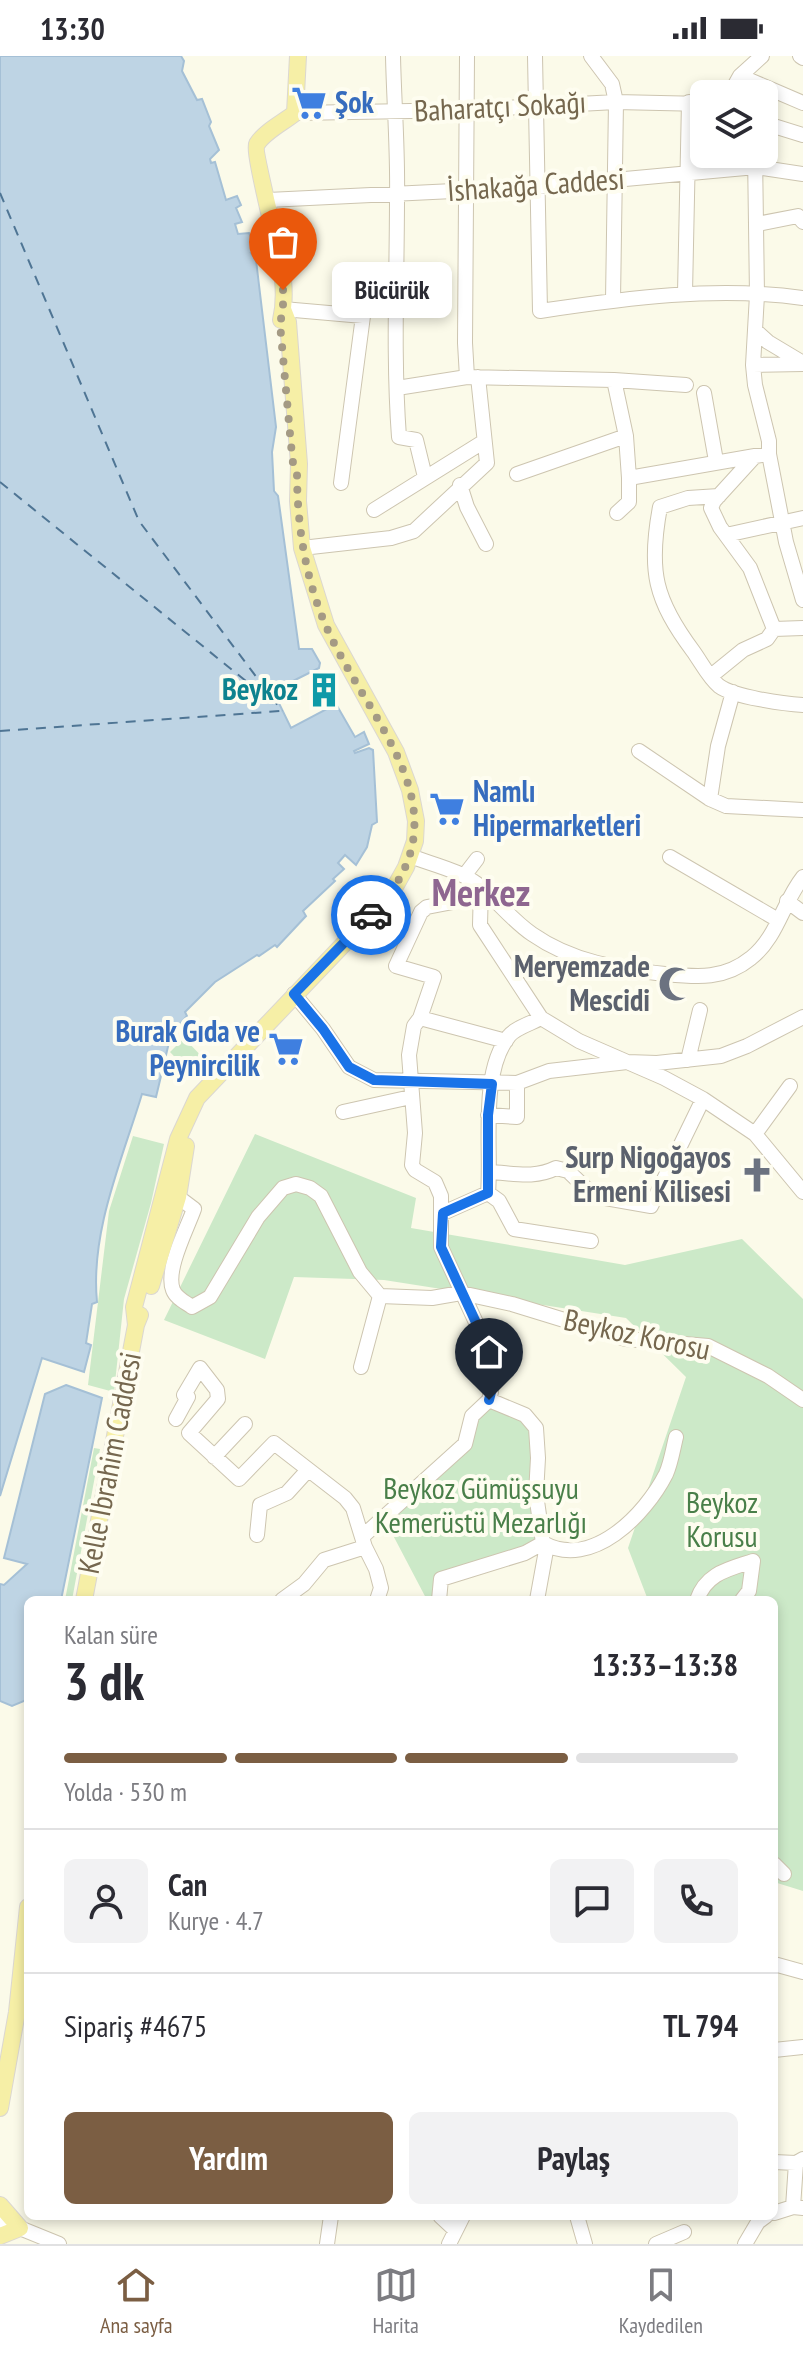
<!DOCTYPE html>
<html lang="tr">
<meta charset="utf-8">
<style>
:root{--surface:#fff;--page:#f2f2f3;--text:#2b2b33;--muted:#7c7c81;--line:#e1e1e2;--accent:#7b5e43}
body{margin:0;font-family:"PT Sans Narrow",sans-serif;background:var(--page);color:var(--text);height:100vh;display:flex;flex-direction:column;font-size:30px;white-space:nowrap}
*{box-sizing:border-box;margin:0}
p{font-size:26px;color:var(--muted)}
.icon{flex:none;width:44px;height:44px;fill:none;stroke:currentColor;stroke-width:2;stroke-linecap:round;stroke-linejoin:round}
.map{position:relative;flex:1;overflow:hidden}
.panel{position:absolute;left:24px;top:1540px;width:754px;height:624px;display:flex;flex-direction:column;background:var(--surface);border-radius:12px;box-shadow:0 4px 12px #0003}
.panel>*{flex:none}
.fabs{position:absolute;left:690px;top:24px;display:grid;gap:16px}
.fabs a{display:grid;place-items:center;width:88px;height:88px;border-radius:12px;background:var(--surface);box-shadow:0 4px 12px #0003;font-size:40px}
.pin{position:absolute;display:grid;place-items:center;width:68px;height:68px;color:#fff;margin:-82px -34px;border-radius:50% 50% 50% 0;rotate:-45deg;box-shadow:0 0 8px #0007}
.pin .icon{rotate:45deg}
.courier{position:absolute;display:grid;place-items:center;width:80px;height:80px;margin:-40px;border:6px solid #1a73e8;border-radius:50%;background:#fff;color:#222;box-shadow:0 2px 10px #0007}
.bubble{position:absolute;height:56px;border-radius:12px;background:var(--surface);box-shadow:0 4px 12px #0003;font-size:26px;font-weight:700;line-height:56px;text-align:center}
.summary em{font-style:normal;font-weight:700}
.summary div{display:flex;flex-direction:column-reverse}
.summary{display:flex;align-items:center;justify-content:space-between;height:136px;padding:0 40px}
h1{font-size:52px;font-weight:700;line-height:60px}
.bar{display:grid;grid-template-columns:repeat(4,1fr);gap:12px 8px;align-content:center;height:96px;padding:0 40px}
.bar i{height:10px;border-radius:6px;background:var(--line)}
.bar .active{background:var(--accent)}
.bar p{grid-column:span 4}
.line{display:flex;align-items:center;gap:20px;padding:0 40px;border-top:2px solid var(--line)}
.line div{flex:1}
.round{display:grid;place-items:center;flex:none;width:84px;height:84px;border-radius:12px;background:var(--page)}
.button{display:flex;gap:16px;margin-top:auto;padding:16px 40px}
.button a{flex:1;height:92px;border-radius:12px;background:var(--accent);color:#fff;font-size:32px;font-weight:700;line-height:92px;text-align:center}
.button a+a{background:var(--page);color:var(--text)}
.status{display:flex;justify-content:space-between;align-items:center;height:56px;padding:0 40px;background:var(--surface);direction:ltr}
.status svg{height:22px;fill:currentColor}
.tab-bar{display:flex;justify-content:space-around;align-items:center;height:112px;border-top:2px solid var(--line);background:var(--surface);font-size:22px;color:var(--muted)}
.tab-bar a{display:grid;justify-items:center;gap:4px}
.tab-bar .active{color:var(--accent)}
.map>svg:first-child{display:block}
.green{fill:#cce9c8}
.water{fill:#bed4e4;stroke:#a5c0d6;stroke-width:2}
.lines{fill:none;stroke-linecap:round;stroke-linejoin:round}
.ferry{stroke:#4f7594;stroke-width:2;stroke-dasharray:10 8;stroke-linecap:butt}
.minor-casing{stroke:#cdc5b0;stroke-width:16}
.major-casing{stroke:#dbd7d1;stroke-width:18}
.minor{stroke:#fff;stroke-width:14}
.major{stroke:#f6efa6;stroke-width:16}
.done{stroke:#a49a84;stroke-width:8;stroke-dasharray:0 14.4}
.route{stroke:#1a73e8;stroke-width:10}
.labels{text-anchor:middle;stroke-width:8;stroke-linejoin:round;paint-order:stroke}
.shop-label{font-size:30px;font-weight:bold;fill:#366cbe;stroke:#fefdf0;text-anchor:start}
.street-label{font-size:30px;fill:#75674e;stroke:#fefdf0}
.culture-label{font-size:30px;font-weight:bold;fill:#0d838f;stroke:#fefdf0;text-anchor:end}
.worship-label{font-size:30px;font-weight:bold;fill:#5b616d;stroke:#fefdf0;text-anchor:end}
.park-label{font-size:30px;fill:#497f49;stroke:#fefdf0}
.district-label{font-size:38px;font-weight:bold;fill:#8e6690;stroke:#fefdf0}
</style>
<div class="status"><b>13:30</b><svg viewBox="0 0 49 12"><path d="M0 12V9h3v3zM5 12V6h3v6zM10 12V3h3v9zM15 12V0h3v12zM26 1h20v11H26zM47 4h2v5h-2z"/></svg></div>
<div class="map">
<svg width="803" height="2188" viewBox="0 0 803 2188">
<rect width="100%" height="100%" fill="#fbfae9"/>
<path class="green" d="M184 982 208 1007 194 1021 170 996Z
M255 1078 416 1142 411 1172 625 1209 742 1183 803 1243V1835L774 1826V1544H648L628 1492 686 1321 626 1262 384 1224 294 1221 265 1303 164 1264Z
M133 1080 164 1088 151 1147 124 1243 114 1336 88 1329 109 1155Z
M490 1346 535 1373 540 1486 440 1522 436 1544H427L385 1464 468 1375Z
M94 1392 100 1393 72 1544H65Z"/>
<path class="water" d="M0 0H181L184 5 182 15 197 44 202 43 211 66 209 70 219 94 210 103 211 107 215 106 226 144 237 140 241 149 236 152 242 166 235 168 238 178 249 177 258 195 251 197 256 204 276 371 272 396 274 435 278 440 299 593H312L320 607 319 612 273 635 291 672 336 648 355 681 364 676 369 688 354 695 355 697 369 692 373 694 377 766 372 769 367 791 356 809 345 799 338 807 344 813 333 823 335 825 303 855 306 860 277 891 275 889 259 900 257 899 215 926 185 956 187 960 171 978 156 1041 142 1038C122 1104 90 1176 97 1246L92 1248 86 1287 91 1289 84 1316 42 1302 0 1440Z
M66 1329 102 1342 61 1544H28V1640L24 1645 12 1650 0 1645V1528L4 1529 27 1508 4 1502 45 1338Z"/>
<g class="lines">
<path class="ferry" d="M0 137 139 465 282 655
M0 426 278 651
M0 675 281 655"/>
<g class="minor-casing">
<path id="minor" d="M393 0C394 47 398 94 397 141 397 221 393 301 399 381L416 384 425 421
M467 0 465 287 467 321
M535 0 540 255C627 242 715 230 803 242
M591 0 612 28 616 46 613 244
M800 0 803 2
M740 20 803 47
M730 38 740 20 762 0
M295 57 468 54 616 46 704 48
M764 67 803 79
M755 98 757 239 753 309 755 329 769 385V398L786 486 803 544
M268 144 538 131 756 111 803 118
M757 168 798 160 803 166
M685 237 689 46
M283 253 363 260 341 427
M756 275 768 286 803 307
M753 309 803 308
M614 324 626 380 629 422 755 400
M397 332 467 321 614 324 686 329
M704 337 716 405
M769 398 755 400 714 445 711 452 720 471 750 512 774 573 803 572
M517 418 626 380
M460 429 467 451 486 488
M719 440 688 442 660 451C648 515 655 544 693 595 701 606 709 622 719 630 734 641 784 648 803 649
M374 454 483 386
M617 457 629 446V422
M726 479 803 462
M302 492 391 482 414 475 487 407 478 321
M711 620 743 594 767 583 774 573
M733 636 718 690 710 743 726 750 803 754
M639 695 710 743
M410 800C434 809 463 815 482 832 499 847 513 865 532 878 572 906 618 913 665 918 697 921 724 924 751 902 777 882 783 846 803 821
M670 801 778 864
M464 820 477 803
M481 831 480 869 541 962 579 985 664 1022 703 1043 755 1078 803 1136
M787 845 803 857
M294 938 323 973 349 1011 374 1024 517 1027 549 1015 627 1006 657 1007 721 1000 747 990 803 961
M420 962 506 985
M688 1004 700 954
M343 1056 411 1041
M488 1059 517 1061V1027
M755 1078 790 1030
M490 1116C513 1117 534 1123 556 1112L568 1115 594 1140 651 1150 703 1043
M488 1137 499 1145 514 1173 591 1185
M178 1141 194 1153C187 1173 165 1214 173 1234 176 1242 185 1246 192 1251L210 1241 258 1161 283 1132 296 1128 310 1132 321 1140 360 1216 380 1240
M443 1157 488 1137C492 1093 479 1017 509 980 515 972 532 967 541 962
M380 1240 432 1242 461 1237 512 1248 626 1283 708 1290 768 1320 803 1344
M361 1311 380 1240
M489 1344 525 1359 536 1372 538 1402 536 1438 543 1487
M176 1363 188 1341 184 1339 200 1312 217 1334 218 1343 189 1377 239 1423 274 1387 345 1442 353 1452 365 1491 376 1513 381 1532 377 1544
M214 1401 245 1368
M257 1479 260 1449 287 1437 307 1415
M362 1481 465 1388 472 1360 489 1344 491 1336 486 1288 441 1191V1140L435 1126 415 1114 412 1109 415 1077 409 999 414 970 420 962 434 921 396 910 421 856 427 851 453 846
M543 1487C592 1514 645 1459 666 1418 671 1407 673 1393 676 1381
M282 1544 304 1528 324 1504 365 1491
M439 1544 441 1523 525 1497 543 1487
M537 1544 547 1489
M697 1544C706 1517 729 1513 753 1505L749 1535 742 1544
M774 1808 784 1818
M774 1908 803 1916
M774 1994 803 1991
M774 2106 796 2107
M793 2151 796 2107 803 2103
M774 2157 793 2151 803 2152
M440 2160 455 2174
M577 2160 585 2188
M0 2164 59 2188
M327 2188 331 2160
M449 2188 463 2160
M656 2188 684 2176
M745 2188 758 2166 766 2160"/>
</g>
<g class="major-casing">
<path id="major" d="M281 264C285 247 284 226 281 208 278 192 253 95 257 88 264 76 284 66 295 57L298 0
M151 1230 178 1141 186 1090
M136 1269 134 1251 178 1083 197 1042 378 852 396 829 406 811 415 785 416 765 410 734 396 696 326 569 302 492 298 445 299 408 288 266 283 253
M84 1544 136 1269 140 1259
M0 2052 17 1956 28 1851
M0 2149 20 2172 0 2180"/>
</g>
<use href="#minor" class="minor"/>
<use href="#major" class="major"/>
</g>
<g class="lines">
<path class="done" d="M283 234V253L280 268 291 389 293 407 297 416C297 468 305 522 326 570 369 669 473 757 371 859"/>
<path class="route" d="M371 859 294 938 323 973 349 1011 374 1024 492 1028 488 1059V1137L443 1157 441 1191 486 1288 491 1336 489 1344"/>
</g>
<defs>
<g id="supermarket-bare" transform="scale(2.76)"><path d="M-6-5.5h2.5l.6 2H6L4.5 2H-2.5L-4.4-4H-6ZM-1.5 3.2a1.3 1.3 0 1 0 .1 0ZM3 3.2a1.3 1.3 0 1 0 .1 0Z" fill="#3f7fe0" stroke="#fefdf0" stroke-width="2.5" paint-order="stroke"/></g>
<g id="building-bare" transform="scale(2.76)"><path d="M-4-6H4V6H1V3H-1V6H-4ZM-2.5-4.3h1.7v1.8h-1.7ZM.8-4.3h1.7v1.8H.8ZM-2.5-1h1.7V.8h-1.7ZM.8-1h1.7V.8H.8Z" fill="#0f9aa8" stroke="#fefdf0" stroke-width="2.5" paint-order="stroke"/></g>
<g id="mosque-bare" transform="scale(2.76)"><path d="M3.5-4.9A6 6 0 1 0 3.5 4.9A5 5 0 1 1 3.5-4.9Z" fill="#6b7280" stroke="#fefdf0" stroke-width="2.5" paint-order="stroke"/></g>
<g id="church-bare" transform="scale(2.76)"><path d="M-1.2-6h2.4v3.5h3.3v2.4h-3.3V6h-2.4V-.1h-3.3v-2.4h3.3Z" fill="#6b7280" stroke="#fefdf0" stroke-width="2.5" paint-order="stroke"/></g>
</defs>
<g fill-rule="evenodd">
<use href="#supermarket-bare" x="309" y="47"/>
<use href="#building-bare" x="324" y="634"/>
<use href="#supermarket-bare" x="447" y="753"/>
<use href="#mosque-bare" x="676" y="928"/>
<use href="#supermarket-bare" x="286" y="993"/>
<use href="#church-bare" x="757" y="1119"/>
</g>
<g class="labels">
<g class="shop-label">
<text x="335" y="57">Şok</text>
<text x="473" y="746">Namlı<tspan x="473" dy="34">Hipermarketleri</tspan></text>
<text x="260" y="986" text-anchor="end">Burak Gıda ve<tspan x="260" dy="34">Peynircilik</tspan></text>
</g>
<g class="street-label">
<text transform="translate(500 51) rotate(-3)" y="10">Baharatçı Sokağı</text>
<text transform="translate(536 129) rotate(-4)" y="10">İshakağa Caddesi</text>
<text transform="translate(637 1279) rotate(12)" y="10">Beykoz Korosu</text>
<text transform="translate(110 1407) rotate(-79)" y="10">Kelle İbrahim Caddesi</text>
</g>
<g class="culture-label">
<text x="298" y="644">Beykoz</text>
</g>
<g class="worship-label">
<text x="650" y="921">Meryemzade<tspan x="650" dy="34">Mescidi</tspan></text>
<text x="731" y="1112">Surp Nigoğayos<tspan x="731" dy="34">Ermeni Kilisesi</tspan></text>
</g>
<g class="park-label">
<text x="481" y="1443">Beykoz Gümüşsuyu<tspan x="481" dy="34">Kemerüstü Mezarlığı</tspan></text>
<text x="722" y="1457">Beykoz<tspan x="722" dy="34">Korusu</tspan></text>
</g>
<g class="district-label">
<text x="481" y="850">Merkez</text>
</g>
</g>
</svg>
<div class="fabs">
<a><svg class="icon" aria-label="layers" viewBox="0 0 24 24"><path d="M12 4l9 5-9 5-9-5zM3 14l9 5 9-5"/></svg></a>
</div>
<div class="pin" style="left:283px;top:234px;background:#ea580c"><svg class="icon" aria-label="bag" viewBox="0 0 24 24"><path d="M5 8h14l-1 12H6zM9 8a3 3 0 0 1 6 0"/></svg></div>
<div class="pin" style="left:489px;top:1344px;background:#1f2937"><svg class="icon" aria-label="home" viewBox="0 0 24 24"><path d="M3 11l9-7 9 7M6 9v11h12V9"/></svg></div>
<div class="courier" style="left:371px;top:859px"><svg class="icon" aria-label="car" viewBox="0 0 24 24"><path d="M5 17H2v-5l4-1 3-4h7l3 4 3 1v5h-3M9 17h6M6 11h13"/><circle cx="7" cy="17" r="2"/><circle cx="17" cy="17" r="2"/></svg></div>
<div class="bubble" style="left:332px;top:206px;width:120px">Bücürük</div>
<section class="panel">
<div class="summary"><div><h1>3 dk</h1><p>Kalan süre</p></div><em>13:33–13:38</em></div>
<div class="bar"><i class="active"></i><i class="active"></i><i class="active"></i><i></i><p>Yolda · 530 m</p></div>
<div class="line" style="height:144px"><a class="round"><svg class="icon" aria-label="person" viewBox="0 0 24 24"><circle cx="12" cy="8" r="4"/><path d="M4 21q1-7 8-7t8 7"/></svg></a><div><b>Can</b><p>Kurye · 4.7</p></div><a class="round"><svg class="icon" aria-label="chat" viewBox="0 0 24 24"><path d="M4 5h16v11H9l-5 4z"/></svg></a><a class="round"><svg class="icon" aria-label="phone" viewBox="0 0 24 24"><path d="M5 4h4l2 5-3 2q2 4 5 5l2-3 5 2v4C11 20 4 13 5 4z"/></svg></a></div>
<div class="line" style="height:104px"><div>Sipariş #4675</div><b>TL 794</b></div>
<div class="button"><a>Yardım</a><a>Paylaş</a></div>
</section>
</div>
<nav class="tab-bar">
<a class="active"><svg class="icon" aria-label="home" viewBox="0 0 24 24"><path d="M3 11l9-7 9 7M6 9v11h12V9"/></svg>Ana sayfa</a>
<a><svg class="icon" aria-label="map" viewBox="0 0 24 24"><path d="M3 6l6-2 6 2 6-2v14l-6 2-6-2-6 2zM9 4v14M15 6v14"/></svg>Harita</a>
<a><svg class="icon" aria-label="saved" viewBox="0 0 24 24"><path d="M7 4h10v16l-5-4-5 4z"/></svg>Kaydedilen</a>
</nav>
